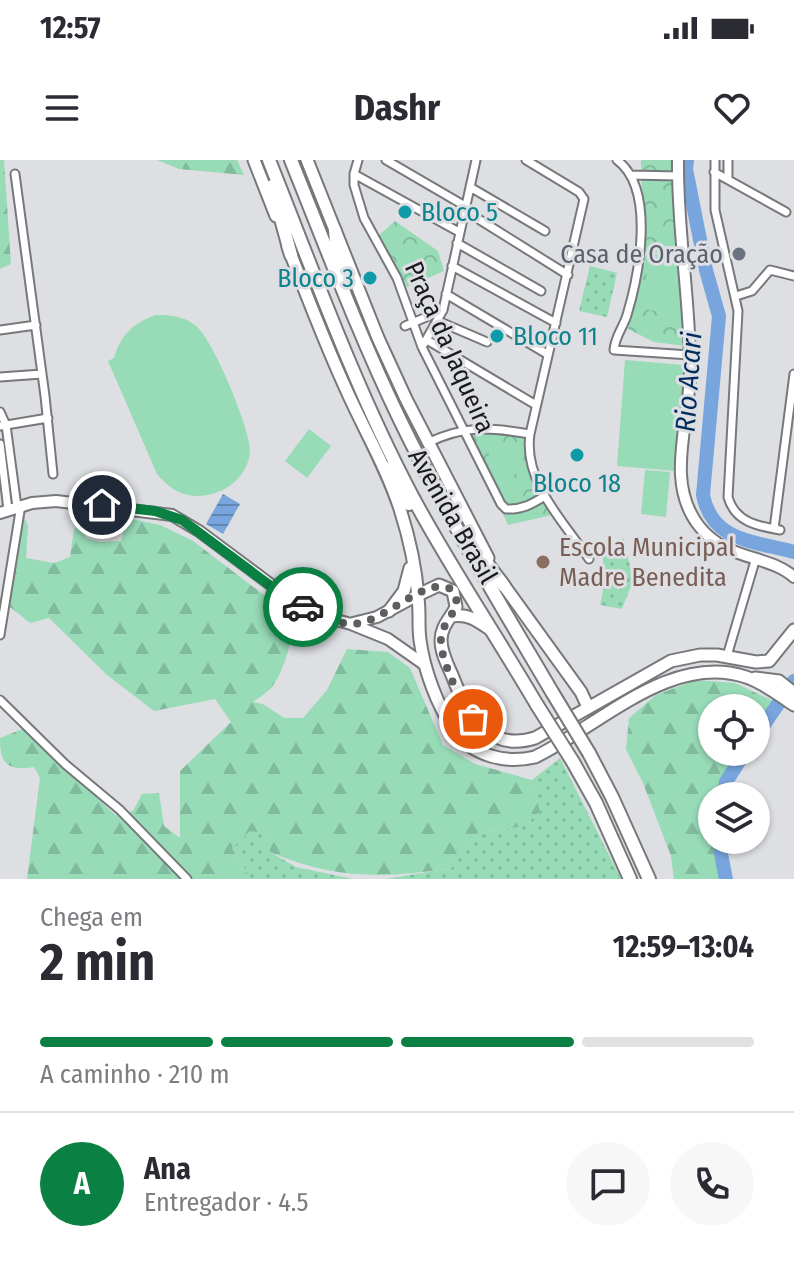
<!DOCTYPE html>
<html lang="pt">
<meta charset="utf-8">
<style>
:root{--surface:#fff;--page:#f7f7f7;--text:#2b2b33;--muted:#7c7c81;--line:#e1e1e2;--accent:#0b8043}
body{margin:0;font-family:"Fira Sans Condensed",sans-serif;background:var(--page);color:var(--text);height:100vh;display:flex;flex-direction:column;font-size:30px;white-space:nowrap}
*{box-sizing:border-box;margin:0}
p{font-size:26px;color:var(--muted)}
.icon{flex:none;width:44px;height:44px;fill:none;stroke:currentColor;stroke-width:2;stroke-linecap:round;stroke-linejoin:round}
.map{position:relative;height:719px;overflow:hidden}
.panel{display:flex;flex-direction:column;background:var(--surface);flex:1}
.panel>*{flex:none}
.fabs{position:absolute;left:698px;top:534px;display:grid;gap:16px}
.fabs a{display:grid;place-items:center;width:72px;height:72px;border-radius:50%;background:var(--surface);box-shadow:0 2px 6px #0004;font-size:40px}
.pin{position:absolute;display:grid;place-items:center;width:68px;height:68px;color:#fff;margin:-34px;border:4px solid #fff;border-radius:50%;box-shadow:0 2px 8px #0007}
.courier{position:absolute;display:grid;place-items:center;width:80px;height:80px;margin:-40px;border:6px solid #0b8043;border-radius:50%;background:#fff;color:#222;box-shadow:0 2px 10px #0007}
.headline em{font-style:normal;font-weight:700}
.headline div{display:flex;flex-direction:column-reverse}
.headline{display:flex;align-items:center;justify-content:space-between;height:136px;padding:0 40px}
h1{font-size:52px;font-weight:700;line-height:60px}
.bar{display:grid;grid-template-columns:repeat(4,1fr);gap:12px 8px;align-content:center;height:96px;padding:0 40px}
.bar i{height:10px;border-radius:6px;background:var(--line)}
.bar .active{background:var(--accent)}
.bar p{grid-column:span 4}
.line{display:flex;align-items:center;gap:20px;padding:0 40px;border-top:2px solid var(--line)}
.line div{flex:1}
.round{display:grid;place-items:center;flex:none;width:84px;height:84px;border-radius:42px;background:var(--page)}
.status{display:flex;justify-content:space-between;align-items:center;height:56px;padding:0 40px;background:var(--surface);direction:ltr}
.status svg{height:22px;fill:currentColor}
header{display:flex;justify-content:space-between;align-items:center;height:104px;padding:0 40px;background:var(--surface);font-size:36px;font-weight:700}
.map>svg:first-child{display:block}
.grass{fill:url(#grass-dots)}
.forest{fill:url(#forest-firs)}
.park{fill:url(#park-crowns)}
.pitch{fill:#97dbb7}
.water{fill:url(#water-rules)}
.lines{fill:none;stroke-linecap:round;stroke-linejoin:round}
.river{stroke:#78a5dd;stroke-width:14}
.street-casing{stroke:#76787b;stroke-width:11}
.secondary-casing{stroke:#76787b;stroke-width:14}
.primary-casing{stroke:#76787b;stroke-width:15}
.highway-casing{stroke:#76787b;stroke-width:16}
.street{stroke:#fff;stroke-width:7}
.secondary{stroke:#fff;stroke-width:10}
.primary{stroke:#fff;stroke-width:11}
.highway{stroke:#fff;stroke-width:12}
.highway-bridge-casing{stroke:#76787b;stroke-width:16;stroke-linecap:butt}
.highway-bridge{stroke:#fff;stroke-width:12}
.done{stroke:#5d5e60;stroke-width:8;stroke-dasharray:0 14.4}
.route{stroke:#0b8043;stroke-width:10}
.culture-dot{fill:#0f9aa8;stroke:#dedfe3;stroke-width:3}
.worship-dot{fill:#6b7280;stroke:#dedfe3;stroke-width:3}
.education-dot{fill:#8d6e63;stroke:#dedfe3;stroke-width:3}
.labels{text-anchor:middle;stroke-width:6;stroke-linejoin:round;paint-order:stroke}
.culture-label{font-size:26px;fill:#0d838f;stroke:#dedfe3;text-anchor:start}
.worship-label{font-size:26px;fill:#5b616d;stroke:#dedfe3;text-anchor:end}
.street-label{font-size:26px;fill:#18191a;stroke:#dedfe3}
.education-label{font-size:26px;fill:#785e54;stroke:#dedfe3;text-anchor:start}
.water-label{font-size:28px;font-style:italic;fill:#002d5e;stroke:#dedfe3}
</style>
<div class="status"><b>12:57</b><svg viewBox="0 0 49 12"><path d="M0 12V9h3v3zM5 12V6h3v6zM10 12V3h3v9zM15 12V0h3v12zM26 1h20v11H26zM47 4h2v5h-2z"/></svg></div>
<header><svg class="icon" aria-label="menu" viewBox="0 0 24 24"><path d="M4 6h16M4 12h16M4 18h16"/></svg>Dashr<svg class="icon" aria-label="heart" viewBox="0 0 24 24"><path d="M12 20l-8-8c-3-5 5-10 8-4 3-6 11-1 8 4z"/></svg></header>
<div class="map">
<svg width="794" height="719" viewBox="0 0 794 719">
<defs>
<pattern id="grass-dots" width="8" height="8" patternUnits="userSpaceOnUse" patternTransform="scale(2)"><rect width="8" height="8" fill="#97dbb7"/><path d="M2 2h.1M6 6h.1" fill="none" stroke="#81bb9d" stroke-width="1.8" stroke-linecap="round"/></pattern>
<pattern id="forest-firs" width="22" height="20" patternUnits="userSpaceOnUse" patternTransform="scale(2)"><rect width="22" height="20" fill="#97dbb7"/><path d="M5 1l3.5 6h-7zM16 11l3.5 6h-7z" fill="#81bb9d"/></pattern>
<pattern id="park-crowns" width="20" height="18" patternUnits="userSpaceOnUse" patternTransform="scale(2)"><rect width="20" height="18" fill="#97dbb7"/><path d="M2 6a3 3 0 1 1 6 0M12 15a3 3 0 1 1 6 0" fill="none" stroke="#81bb9d"/></pattern>
<pattern id="water-rules" width="6" height="5" patternUnits="userSpaceOnUse" patternTransform="scale(2)"><rect width="6" height="5" fill="#78a5dd"/><path d="M0 2.5h6" fill="none" stroke="#6186b2"/></pattern>
</defs>
<rect width="100%" height="100%" fill="#dedfe3"/>
<path class="grass" d="M590 106 617 113 607 157 579 151Z
M624 378 633 421 622 449 600 445 605 421 602 391Z
M560 598 621 719H386L451 708 470 675 524 666 540 651 532 620Z
M250 670 264 673 270 692 296 707 353 719H251L232 688Z"/>
<path class="forest" d="M0 0H4L11 104 0 109Z
M157 0H237L244 15 179 9Z
M127 358 160 365 193 381 293 457C295 474 282 519 269 530 264 535 258 538 253 542L263 544 284 558H303L327 530 347 489 388 492 410 508 443 585 475 604 532 620 540 651 524 666 470 675 451 708C384 719 333 719 270 692L264 673 250 671 232 688 251 719H27L40 618 34 607C7 611 0 604 0 578L25 568 115 655 133 651 142 634 159 633 164 666 180 678V611L231 562 215 539 154 551 107 515 49 458 30 463 10 447 20 364 25 359 28 366 26 398 54 403 70 397 74 369 80 366 86 378 100 382 121 381Z
M696 520 735 523 775 542 756 571V548H712V592H742L722 622 721 636H712V680H719L718 694 722 719H674L671 696 643 623 626 589 629 558 656 535Z"/>
<path class="park" d="M641 0H672V31L685 186 654 182 628 169 646 95 674 93 643 92Z
M395 61 438 91 444 111 407 127 378 76Z
M465 270 528 275V308L552 355 508 365Z"/>
<path class="pitch" d="M677 94 681 149 649 151 645 97Z
M155 155C171 155 184 156 196 166 213 179 250 269 250 290 249 323 211 344 181 333 171 329 164 322 157 314L108 201 114 198C121 174 133 164 155 155Z
M625 200 684 205 676 311 617 306Z
M309 269 331 286 307 318 285 301Z
M497 276 518 313 503 321 484 284Z
M645 310 670 312 666 357 641 354Z"/>
<path class="water" d="M223 334 240 344 223 374 206 364Z"/>
<g class="lines">
<path class="river" d="M687 0 686 9 706 110 719 156 703 335C712 382 755 381 794 392
M756 576 794 521
M724 636 726 622 745 592
M722 680 721 694 726 719"/>
<g class="street-casing">
<path id="street" d="M358 0 354 14V25L364 58 397 118 422 187 501 344 506 349C522 350 532 344 545 336
M386 0 465 46
M526 0 579 32 584 39 530 274C523 322 564 362 589 399
M617 0C656 29 639 115 627 155 623 168 615 176 614 190L690 195
M715 0V50L738 151 728 337C735 362 757 366 780 370
M728 0V18
M714 12 786 52
M15 14 45 236 53 314
M354 14 459 72
M631 15 678 16
M470 27 545 71
M464 50 568 115
M457 83 541 131
M452 106 556 163
M446 134 547 194
M736 136 752 131 770 110 794 116
M438 161 487 182
M405 166 443 150
M0 170 36 165
M427 180 536 245
M422 187 443 150 476 0
M0 217 42 214
M0 252 6 265 17 347
M0 266 48 258
M427 283C465 265 490 267 530 274
M0 284 8 350
M774 369 794 214
M0 475 21 345
M727 496 755 401
M0 540 65 604 120 650 187 719"/>
</g>
<g class="secondary-casing">
<path id="secondary" d="M678 0C677 69 690 138 690 206 691 243 679 279 681 315 682 333 688 352 699 366 726 401 768 394 794 417
M0 353 32 343 56 341 172 355 199 371 298 445 325 457 351 464 388 479 425 505
M353 463 377 457 418 435"/>
</g>
<g class="primary-casing">
<path id="primary" d="M254 0 276 56
M307 0 378 178 406 239 488 398
M288 87C306 134 324 181 345 227 363 268 386 306 400 349 409 377 416 408 418 438 420 452 418 466 420 480 424 510 437 545 454 570 472 596 506 604 535 597 599 566 671 492 746 517 764 523 779 535 794 545
M500 420 581 532 588 547
M418 435 439 425 453 431 456 447C451 458 441 466 441 480 441 492 447 504 452 515 466 552 487 593 535 578L671 501 700 495H717L756 502 769 501 794 470
M389 451 404 431 410 408
M452 456C468 453 478 461 491 470
M755 518 779 521 794 533"/>
</g>
<g class="highway-casing">
<path id="highway" d="M269 0C314 113 355 228 412 336 450 407 496 475 537 545
M291 0C326 87 359 175 400 260 445 353 499 442 552 532
M272 26 291 95
M335 71 337 92 347 124
M384 307 409 344
M477 390 504 426
M589 593 612 637 649 719
M573 602 596 643 630 719"/>
</g>
<use href="#street" class="street"/>
<use href="#secondary" class="secondary"/>
<use href="#primary" class="primary"/>
<use href="#highway" class="highway"/>
<g class="highway-bridge-casing">
<path id="highway-bridge" d="M552 532 589 593
M537 545 573 602"/>
</g>
<use href="#highway-bridge" class="highway-bridge"/>
</g>
<g class="lines">
<path class="done" d="M303 447C316 455 335 463 351 464 384 464 422 418 449 428 469 445 442 459 441 478 439 498 461 542 473 559"/>
<path class="route" d="M102 345 155 351 182 360 276 430 303 447"/>
</g>
<g class="culture-dot">
<circle cx="405" cy="52" r="8"/>
<circle cx="370" cy="118" r="8"/>
<circle cx="497" cy="176" r="8"/>
<circle cx="577" cy="295" r="8"/>
</g>
<circle class="worship-dot" cx="739" cy="94" r="8"/>
<circle class="education-dot" cx="543" cy="402" r="8"/>
<g class="labels">
<g class="culture-label">
<text x="421" y="61">Bloco 5</text>
<text x="354" y="127" text-anchor="end">Bloco 3</text>
<text x="513" y="185">Bloco 11</text>
<text x="577" y="332" text-anchor="middle">Bloco 18</text>
</g>
<g class="worship-label">
<text x="723" y="103">Casa de Oração</text>
</g>
<g class="street-label">
<text transform="translate(450 187) rotate(66)" y="9">Praça da Jaqueira</text>
<text transform="translate(453 356) rotate(60)" y="9">Avenida Brasil</text>
</g>
<g class="education-label">
<text x="559" y="396">Escola Municipal<tspan x="559" dy="30">Madre Benedita</tspan></text>
</g>
<g class="water-label">
<text transform="translate(688 222) rotate(-86)" y="10">Rio Acari</text>
</g>
</g>
</svg>
<div class="fabs">
<a><svg class="icon" aria-label="locate" viewBox="0 0 24 24"><circle cx="12" cy="12" r="6"/><path d="M12 2v4M12 18v4M2 12h4M18 12h4"/></svg></a>
<a><svg class="icon" aria-label="layers" viewBox="0 0 24 24"><path d="M12 4l9 5-9 5-9-5zM3 14l9 5 9-5"/></svg></a>
</div>
<div class="pin" style="left:473px;top:559px;background:#ea580c"><svg class="icon" aria-label="bag" viewBox="0 0 24 24"><path d="M5 8h14l-1 12H6zM9 8a3 3 0 0 1 6 0"/></svg></div>
<div class="pin" style="left:102px;top:345px;background:#1f2937"><svg class="icon" aria-label="home" viewBox="0 0 24 24"><path d="M3 11l9-7 9 7M6 9v11h12V9"/></svg></div>
<div class="courier" style="left:303px;top:447px"><svg class="icon" aria-label="car" viewBox="0 0 24 24"><path d="M5 17H2v-5l4-1 3-4h7l3 4 3 1v5h-3M9 17h6M6 11h13"/><circle cx="7" cy="17" r="2"/><circle cx="17" cy="17" r="2"/></svg></div>
</div>
<section class="panel">
<div class="headline"><div><h1>2 min</h1><p>Chega em</p></div><em>12:59–13:04</em></div>
<div class="bar"><i class="active"></i><i class="active"></i><i class="active"></i><i></i><p>A caminho · 210 m</p></div>
<div class="line" style="height:144px"><b class="round" style="background:var(--accent);color:#fff">A</b><div><b>Ana</b><p>Entregador · 4.5</p></div><a class="round"><svg class="icon" aria-label="chat" viewBox="0 0 24 24"><path d="M4 5h16v11H9l-5 4z"/></svg></a><a class="round"><svg class="icon" aria-label="phone" viewBox="0 0 24 24"><path d="M5 4h4l2 5-3 2q2 4 5 5l2-3 5 2v4C11 20 4 13 5 4z"/></svg></a></div>
</section>
